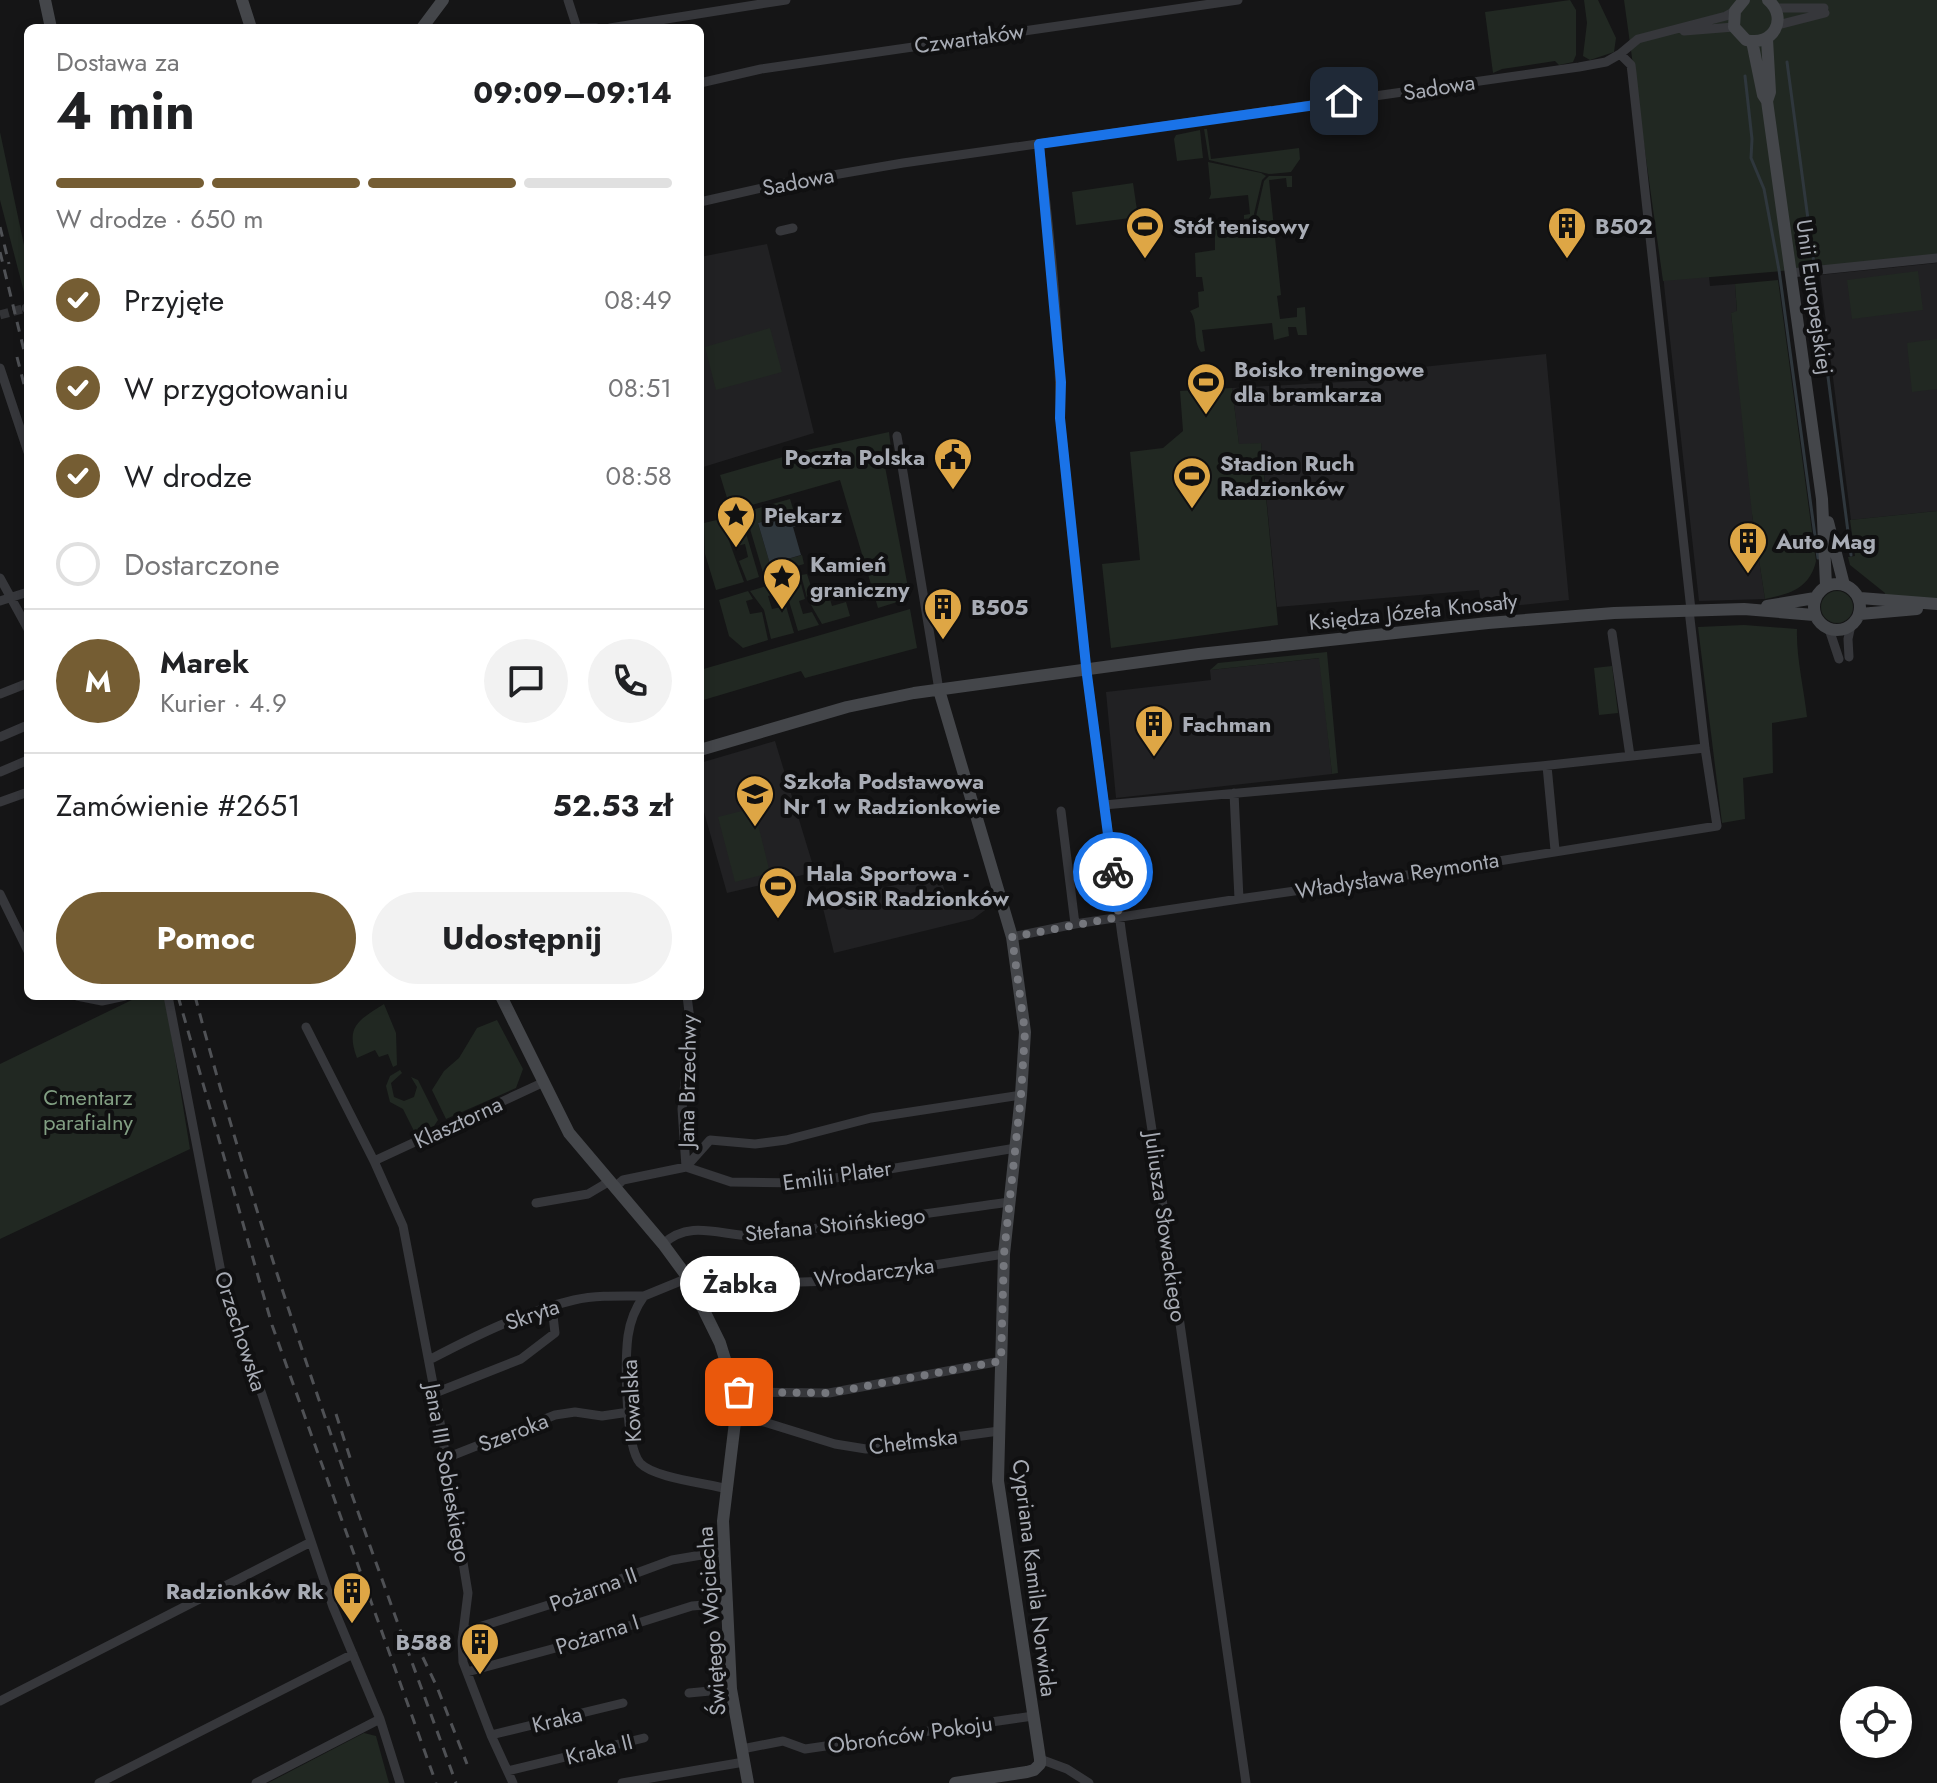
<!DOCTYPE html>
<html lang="pl">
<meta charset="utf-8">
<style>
:root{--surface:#fff;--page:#f2f2f2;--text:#202124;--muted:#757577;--line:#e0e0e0;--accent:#755d33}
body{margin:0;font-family:Jost,sans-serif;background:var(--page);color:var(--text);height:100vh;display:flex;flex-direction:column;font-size:30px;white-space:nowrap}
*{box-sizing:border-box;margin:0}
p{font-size:26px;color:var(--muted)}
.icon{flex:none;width:44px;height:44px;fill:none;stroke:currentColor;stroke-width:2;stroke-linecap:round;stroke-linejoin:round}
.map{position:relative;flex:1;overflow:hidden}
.sheet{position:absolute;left:24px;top:24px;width:680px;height:976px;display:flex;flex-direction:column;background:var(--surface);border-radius:12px;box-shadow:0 4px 12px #0003}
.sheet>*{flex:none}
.fabs{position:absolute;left:1840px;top:1686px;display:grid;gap:16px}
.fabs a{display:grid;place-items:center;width:72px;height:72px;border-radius:50%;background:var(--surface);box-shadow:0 4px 12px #0003;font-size:40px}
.pin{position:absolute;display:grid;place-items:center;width:68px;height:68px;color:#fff;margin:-34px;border-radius:16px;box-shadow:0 4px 12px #0006}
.courier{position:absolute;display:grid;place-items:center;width:80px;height:80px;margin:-40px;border:6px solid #1a73e8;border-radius:50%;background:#fff;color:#222;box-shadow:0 2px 10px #0007}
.bubble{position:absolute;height:56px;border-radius:28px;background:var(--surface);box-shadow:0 4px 12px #0003;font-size:26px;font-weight:700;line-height:56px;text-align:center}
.summary em{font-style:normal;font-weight:700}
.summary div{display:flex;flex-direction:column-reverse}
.summary{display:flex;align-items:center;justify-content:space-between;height:136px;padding:0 32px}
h1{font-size:52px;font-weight:700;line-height:60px}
.bar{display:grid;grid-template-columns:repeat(4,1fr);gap:12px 8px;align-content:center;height:96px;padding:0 32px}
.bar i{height:10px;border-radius:6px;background:var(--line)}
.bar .active{background:var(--accent)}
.bar p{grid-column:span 4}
.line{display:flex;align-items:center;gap:20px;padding:0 32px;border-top:2px solid var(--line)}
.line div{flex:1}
.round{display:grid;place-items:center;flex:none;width:84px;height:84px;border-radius:42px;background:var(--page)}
ol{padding:0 32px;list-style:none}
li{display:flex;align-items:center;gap:24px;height:88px}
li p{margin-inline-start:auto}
li .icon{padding:8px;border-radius:50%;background:var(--accent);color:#fff;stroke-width:4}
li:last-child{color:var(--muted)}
li i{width:44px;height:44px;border:4px solid var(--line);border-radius:50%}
.cta{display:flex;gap:16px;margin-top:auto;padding:16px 32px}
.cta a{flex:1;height:92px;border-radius:48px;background:var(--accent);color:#fff;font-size:32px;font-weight:700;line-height:92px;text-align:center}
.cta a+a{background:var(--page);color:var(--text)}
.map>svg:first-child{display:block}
.built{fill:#212123}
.green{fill:#212822}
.water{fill:#2f373d}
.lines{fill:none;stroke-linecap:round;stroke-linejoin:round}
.stream{stroke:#2f373d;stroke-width:3}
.street-tunnel{stroke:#323336;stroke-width:9;stroke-dasharray:9 4.5;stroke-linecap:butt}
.street{stroke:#36373b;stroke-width:9}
.secondary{stroke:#44464a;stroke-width:12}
.rail{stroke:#4f5155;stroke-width:3;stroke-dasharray:10 8;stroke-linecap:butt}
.done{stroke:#75777d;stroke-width:8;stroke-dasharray:0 14.4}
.route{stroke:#1a73e8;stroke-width:10}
.labels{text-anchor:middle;stroke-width:8;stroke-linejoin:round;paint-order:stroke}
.street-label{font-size:22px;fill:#a8acb5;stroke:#101011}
.poi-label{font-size:22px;font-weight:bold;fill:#a8acb5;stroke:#101011;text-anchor:start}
.park-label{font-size:22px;fill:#819e82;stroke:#101011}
</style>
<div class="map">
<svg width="1937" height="1783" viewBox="0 0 1937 1783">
<rect width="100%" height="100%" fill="#151516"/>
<path class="built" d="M1684 44 1710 286 1735 284 1737 312 1731 313 1752 493V514L1765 599 1699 601 1665 294 1642 49Z
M767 244 814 433 700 468V257Z
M1937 263V511L1851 520 1820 275Z
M1546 354 1569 600 1482 609 1479 590 1277 607 1261 443 1239 445 1232 388 1394 379V370Z
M1320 658 1332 774 1116 798 1106 692 1211 680 1210 670Z
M775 741 815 872 727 893 700 798V763Z
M920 880 943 885 948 902 985 891 988 908 973 919 834 953 821 900Z"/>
<path class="green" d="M1570 0 1576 10V55L1573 62 1559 65 1555 61 1502 69 1493 73 1485 12Z
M1584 0H1598L1616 38 1614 52 1590 60 1583 56 1587 23Z
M1624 0H1937V258L1663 281Z
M1204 129H1207L1211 159 1299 148 1300 159 1291 172 1269 174 1209 160Z
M1200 130 1203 158 1177 161 1174 139 1176 135Z
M0 132 28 264V295L25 296 0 200Z
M1208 162 1261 173 1266 176 1262 180 1253 218 1244 219V215L1250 214 1248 195 1209 199 1211 194Z
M1269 176H1292V187H1287L1286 178 1269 180 1281 295 1277 296 1280 319 1297 317V308L1305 307 1307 335H1298L1296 327H1288L1289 336 1274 340 1272 323 1202 330 1205 351 1201 352C1192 340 1199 323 1190 311L1199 307 1198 292 1204 291 1202 277H1196L1195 253 1215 250V226L1255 221 1264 181Z
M1133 183 1138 217 1076 225 1072 192Z
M1918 271 1923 310 1852 319 1847 280Z
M1778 280 1816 561C1810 588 1790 594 1765 599L1752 514 1731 313 1737 311 1735 284Z
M770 328 782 372 716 390 705 347Z
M1937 339V389L1912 392 1907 343Z
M1232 388 1239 444 1261 443 1278 625 1111 648 1102 564 1140 560 1130 452 1163 448 1183 431 1180 391Z
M889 432 891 448 882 451 910 598 878 608 840 480 731 511 720 475 807 450Z
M790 499 794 512 758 523 770 564 802 555 804 564 764 576 745 512Z
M1937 511V599L1885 597V593L1850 565 1848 557 1855 556 1850 520Z
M740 513 759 577 747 581 739 561 748 557 745 544 733 547 724 518Z
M721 519 744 582 716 590 705 554 704 523Z
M807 574 814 596 828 592 832 606 846 602 850 616 822 624 807 598 801 575Z
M799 576 805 599 799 601 803 614 812 612 819 625 798 631 783 581Z
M779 582 782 592 768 596 772 609 786 606 794 633 771 639 764 610 750 591Z
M748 591 753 599 746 601 750 614 762 612 768 640 743 648 729 636 719 600Z
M1821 607a16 16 0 1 1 32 0a16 16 0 1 1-32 0Z
M910 609 917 648 805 678 801 671 700 701V670Z
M1744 625 1797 629C1796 657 1804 689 1807 717L1772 723 1773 773 1743 778 1745 819 1722 823 1698 627Z
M1327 652 1338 773 1332 774 1319 658 1210 670 1218 663Z
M1612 666 1618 713 1599 715 1594 668Z
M754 808 770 873 735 882 718 817Z
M140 996H165L190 1149 0 1239V1064Z
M384 1004 396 1033 397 1065 393 1067 388 1054 379 1057 375 1050 357 1058C345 1026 359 1020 384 1004Z
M497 1020 523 1069 516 1088 446 1119 432 1090 444 1071 459 1058 477 1028Z
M400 1070 402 1073 391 1083 394 1097 404 1101 414 1097 417 1087 411 1077 418 1080 438 1120 434 1126 415 1133 403 1109 390 1102 386 1086 390 1076Z
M364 1733 376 1736 389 1783H268Z"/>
<path class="water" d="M803 510 807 523 793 527 801 555 770 564 758 523Z"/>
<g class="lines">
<path class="stream" d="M1787 62 1814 264
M1745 76 1752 139 1751 158 1764 189 1779 270 1818 558
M1815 276 1851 555"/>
<path class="street-tunnel" d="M0 315 26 308"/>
<path class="street" d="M568 0 577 28
M1775 8H1824
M1778 25 1825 13
M582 28H596
M610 28 786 0
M1684 31 1734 27
M1620 54 1638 39 1726 16 1735 11
M700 83 761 69 1238 0
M1039 144C1050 235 1060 326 1060 418L1087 675 1122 936 1154 1143 1246 1783
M700 202 775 185 903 163 1579 67 1606 62 1620 54 1631 65 1632 73 1691 610
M780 231 793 228
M1791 273 1937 258
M26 308H28
M0 368 28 452
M897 436 939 690
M0 578 28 629
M0 601 28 592
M1829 629 1839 659
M1612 633 1630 756
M1849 657 1848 639 1851 625
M0 694 28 683
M0 737 28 725
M1547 766 1555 850
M0 772 28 760
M0 802 28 792
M1104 805 1541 766 1705 748
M1061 811 1075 924
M0 894 28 951
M1239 899 1449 869 1717 826 1705 748 1689 610
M1012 937 1075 924 1239 899 1234 793
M77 996 102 1001 125 996
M168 996 221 1272 333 1607 380 1719 400 1783
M306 1027 374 1161 403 1226 438 1410 468 1593 462 1641 463 1662 491 1735 513 1783
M374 1161 542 1083
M686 1167 710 1140 755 1144 786 1140 871 1118 1021 1095
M686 1167 682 1109 691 1028 687 996
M615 1187 623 1180 686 1167 731 1182 805 1183 1016 1148
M536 1203 588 1194 610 1181
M663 1244C691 1218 723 1237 756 1236 788 1234 820 1227 853 1223 905 1217 958 1209 1010 1202
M688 1278 644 1296C636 1307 630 1322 628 1336 625 1360 625 1446 640 1463 654 1478 706 1483 728 1489
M695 1290 709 1285 833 1281 1004 1254
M429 1360C475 1336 523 1312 574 1300 597 1295 621 1296 644 1296
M732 1392 829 1393 1001 1361
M435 1393 521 1359 555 1333 552 1307
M735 1422 761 1421 835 1444 866 1449 999 1431
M446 1458 555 1415 575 1412 602 1416 629 1412
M463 1632 558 1602 672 1560 725 1551
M467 1672 578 1642 692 1606 728 1603
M689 1693 731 1689
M0 1701 311 1542
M491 1735 623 1703
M742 1749 783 1741 805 1749 1033 1716
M1040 1759 1067 1769 1089 1783
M508 1771 644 1738
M99 1783 353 1654
M256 1783 380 1719
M622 1783 744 1762"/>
<path class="secondary" d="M45 0 51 28
M242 0 251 28
M1744 0 1735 11 1734 27 1746 40C1773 47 1789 18 1768 0
M422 28 443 0
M1767 39 1770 92 1767 101 1822 499 1826 585
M1752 41 1763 95 1767 101
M1828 522 1844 585
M1814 607a23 23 0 1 1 46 0a23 23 0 1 1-46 0Z
M1860 598 1937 604
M1767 606 1815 598
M1860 614 1917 609
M939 690 1012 937 1025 1032 1021 1095 1004 1254 998 1481 1040 1759V1764L1034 1770 1027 1772 955 1783
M700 750 847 707 914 693 1199 654 1488 623 1614 613 1744 609 1814 615
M501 996 569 1133 663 1244 688 1278 720 1343 732 1382 735 1422 723 1521 731 1689 748 1783"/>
<path class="rail" d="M0 227 9 264
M0 252 28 367
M17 357 28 400
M178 996 272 1325 436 1783
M195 996C266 1264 361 1523 456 1783
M336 1414 352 1464
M415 1641 437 1687 467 1764"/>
</g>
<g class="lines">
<path class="done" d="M739 1392 829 1393 1001 1361 1004 1254 1021 1095 1025 1032 1012 937 1119 917 1113 872"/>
<path class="route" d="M1113 872 1087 675 1060 418 1061 382 1039 144 1344 101"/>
</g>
<defs>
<g id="stadium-pin" transform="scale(2)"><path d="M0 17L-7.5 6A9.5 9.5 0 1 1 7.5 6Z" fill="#dea645" stroke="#101011"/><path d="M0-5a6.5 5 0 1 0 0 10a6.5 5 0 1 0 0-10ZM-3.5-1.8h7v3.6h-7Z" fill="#111"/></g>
<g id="building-pin" transform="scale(2)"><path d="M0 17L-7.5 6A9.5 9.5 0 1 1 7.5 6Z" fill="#dea645" stroke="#101011"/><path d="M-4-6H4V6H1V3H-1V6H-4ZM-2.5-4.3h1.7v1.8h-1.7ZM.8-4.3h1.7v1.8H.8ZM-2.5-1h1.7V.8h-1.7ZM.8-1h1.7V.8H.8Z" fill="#111"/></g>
<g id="civic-pin" transform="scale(2)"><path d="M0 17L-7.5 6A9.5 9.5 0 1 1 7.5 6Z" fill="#dea645" stroke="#101011"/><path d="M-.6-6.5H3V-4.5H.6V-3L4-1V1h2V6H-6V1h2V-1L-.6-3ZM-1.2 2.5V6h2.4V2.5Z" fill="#111"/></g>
<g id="sight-pin" transform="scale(2)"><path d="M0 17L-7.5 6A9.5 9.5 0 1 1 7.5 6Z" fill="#dea645" stroke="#101011"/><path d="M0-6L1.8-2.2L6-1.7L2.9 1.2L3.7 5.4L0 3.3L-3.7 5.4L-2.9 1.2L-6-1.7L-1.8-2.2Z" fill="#111"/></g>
<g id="school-pin" transform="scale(2)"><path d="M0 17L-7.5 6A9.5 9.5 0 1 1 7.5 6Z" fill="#dea645" stroke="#101011"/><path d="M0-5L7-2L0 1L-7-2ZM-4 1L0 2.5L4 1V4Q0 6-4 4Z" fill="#111"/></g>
</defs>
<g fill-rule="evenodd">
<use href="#stadium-pin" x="1145" y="226"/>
<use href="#building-pin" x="1567" y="226"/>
<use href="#stadium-pin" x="1206" y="382"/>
<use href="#civic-pin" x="953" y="457"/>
<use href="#stadium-pin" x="1192" y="476"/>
<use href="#sight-pin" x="736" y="515"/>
<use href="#building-pin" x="1748" y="541"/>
<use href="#sight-pin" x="782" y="577"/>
<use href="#building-pin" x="943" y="607"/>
<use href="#building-pin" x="1154" y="724"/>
<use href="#school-pin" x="755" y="794"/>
<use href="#stadium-pin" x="778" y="886"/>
<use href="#building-pin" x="352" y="1591"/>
<use href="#building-pin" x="480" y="1642"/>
</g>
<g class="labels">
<g class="street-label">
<text transform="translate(969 38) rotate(-8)" y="8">Czwartaków</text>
<text transform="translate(1439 87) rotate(-9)" y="8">Sadowa</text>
<text transform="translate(798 181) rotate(-11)" y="8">Sadowa</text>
<text transform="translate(1815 297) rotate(82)" y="8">Unii Europejskiej</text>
<text transform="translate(1413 611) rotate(-6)" y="8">Księdza Józefa Knosały</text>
<text transform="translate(1397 875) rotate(-9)" y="8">Władysława Reymonta</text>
<text transform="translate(687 1081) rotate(-89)" y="8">Jana Brzechwy</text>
<text transform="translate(458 1122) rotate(-25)" y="8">Klasztorna</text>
<text transform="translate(837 1175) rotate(-8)" y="8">Emilii Plater</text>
<text transform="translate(835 1224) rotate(-6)" y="8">Stefana Stoińskiego</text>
<text transform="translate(1166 1227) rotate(82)" y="8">Juliusza Słowackiego</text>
<text transform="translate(874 1272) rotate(-7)" y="8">Wrodarczyka</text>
<text transform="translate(532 1314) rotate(-19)" y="8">Skryta</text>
<text transform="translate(241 1331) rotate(72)" y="8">Orzechowska</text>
<text transform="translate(631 1401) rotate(-93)" y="8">Kowalska</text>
<text transform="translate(513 1432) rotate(-21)" y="8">Szeroka</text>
<text transform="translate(913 1441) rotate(-7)" y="8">Chełmska</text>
<text transform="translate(448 1473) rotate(80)" y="8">Jana III Sobieskiego</text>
<text transform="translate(1035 1578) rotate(83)" y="8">Cypriana Kamila Norwida</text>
<text transform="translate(593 1589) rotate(-20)" y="8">Pożarna II</text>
<text transform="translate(711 1621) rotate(-94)" y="8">Świętego Wojciecha</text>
<text transform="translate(597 1634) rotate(-18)" y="8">Pożarna I</text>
<text transform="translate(557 1719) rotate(-14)" y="8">Kraka</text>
<text transform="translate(910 1734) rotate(-8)" y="8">Obrońców Pokoju</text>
<text transform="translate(599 1749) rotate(-14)" y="8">Kraka II</text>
</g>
<g class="poi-label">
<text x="1173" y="234">Stół tenisowy</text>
<text x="1595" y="234">B502</text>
<text x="1234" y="377">Boisko treningowe<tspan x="1234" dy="25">dla bramkarza</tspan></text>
<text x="925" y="465" text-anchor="end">Poczta Polska</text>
<text x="1220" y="471">Stadion Ruch<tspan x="1220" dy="25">Radzionków</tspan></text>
<text x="764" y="523">Piekarz</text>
<text x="1776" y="549">Auto Mag</text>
<text x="810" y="572">Kamień<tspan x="810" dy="25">graniczny</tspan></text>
<text x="971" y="615">B505</text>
<text x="1182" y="732">Fachman</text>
<text x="783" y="789">Szkoła Podstawowa<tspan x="783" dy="25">Nr 1 w Radzionkowie</tspan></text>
<text x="806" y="881">Hala Sportowa -<tspan x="806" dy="25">MOSiR Radzionków</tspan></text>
<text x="324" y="1599" text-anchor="end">Radzionków Rk</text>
<text x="452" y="1650" text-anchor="end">B588</text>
</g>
<g class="park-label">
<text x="88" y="1105">Cmentarz<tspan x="88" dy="25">parafialny</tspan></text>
</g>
</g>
</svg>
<div class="fabs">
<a><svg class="icon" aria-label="locate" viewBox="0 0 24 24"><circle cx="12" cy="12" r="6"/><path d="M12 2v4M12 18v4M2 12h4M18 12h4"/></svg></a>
</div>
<div class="pin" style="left:739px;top:1392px;background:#ea580c"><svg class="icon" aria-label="bag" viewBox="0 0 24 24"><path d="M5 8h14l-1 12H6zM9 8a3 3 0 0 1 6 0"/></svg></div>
<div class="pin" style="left:1344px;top:101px;background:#1f2937"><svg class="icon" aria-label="home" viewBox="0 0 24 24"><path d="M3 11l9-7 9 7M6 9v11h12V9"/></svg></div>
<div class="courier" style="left:1113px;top:872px"><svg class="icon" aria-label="bike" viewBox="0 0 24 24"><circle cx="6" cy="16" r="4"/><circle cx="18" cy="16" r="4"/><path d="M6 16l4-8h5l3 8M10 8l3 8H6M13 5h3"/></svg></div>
<div class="bubble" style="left:680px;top:1256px;width:120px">Żabka</div>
<section class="sheet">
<div class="summary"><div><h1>4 min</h1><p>Dostawa za</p></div><em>09:09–09:14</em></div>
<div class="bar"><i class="active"></i><i class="active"></i><i class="active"></i><i></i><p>W drodze · 650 m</p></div>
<ol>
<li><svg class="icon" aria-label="check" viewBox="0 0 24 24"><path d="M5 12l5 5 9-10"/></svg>Przyjęte<p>08:49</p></li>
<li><svg class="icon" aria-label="check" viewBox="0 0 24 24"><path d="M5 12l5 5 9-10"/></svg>W przygotowaniu<p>08:51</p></li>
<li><svg class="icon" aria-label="check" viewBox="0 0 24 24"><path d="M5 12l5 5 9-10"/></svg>W drodze<p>08:58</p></li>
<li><i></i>Dostarczone</li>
</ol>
<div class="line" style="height:144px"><b class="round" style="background:var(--accent);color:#fff">M</b><div><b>Marek</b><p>Kurier · 4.9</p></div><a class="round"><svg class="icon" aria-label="chat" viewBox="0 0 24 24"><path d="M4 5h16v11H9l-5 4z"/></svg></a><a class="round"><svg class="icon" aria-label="phone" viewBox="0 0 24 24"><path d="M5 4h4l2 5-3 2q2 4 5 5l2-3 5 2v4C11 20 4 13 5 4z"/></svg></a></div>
<div class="line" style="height:104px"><div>Zamówienie #2651</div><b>52.53 zł</b></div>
<div class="cta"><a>Pomoc</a><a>Udostępnij</a></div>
</section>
</div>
